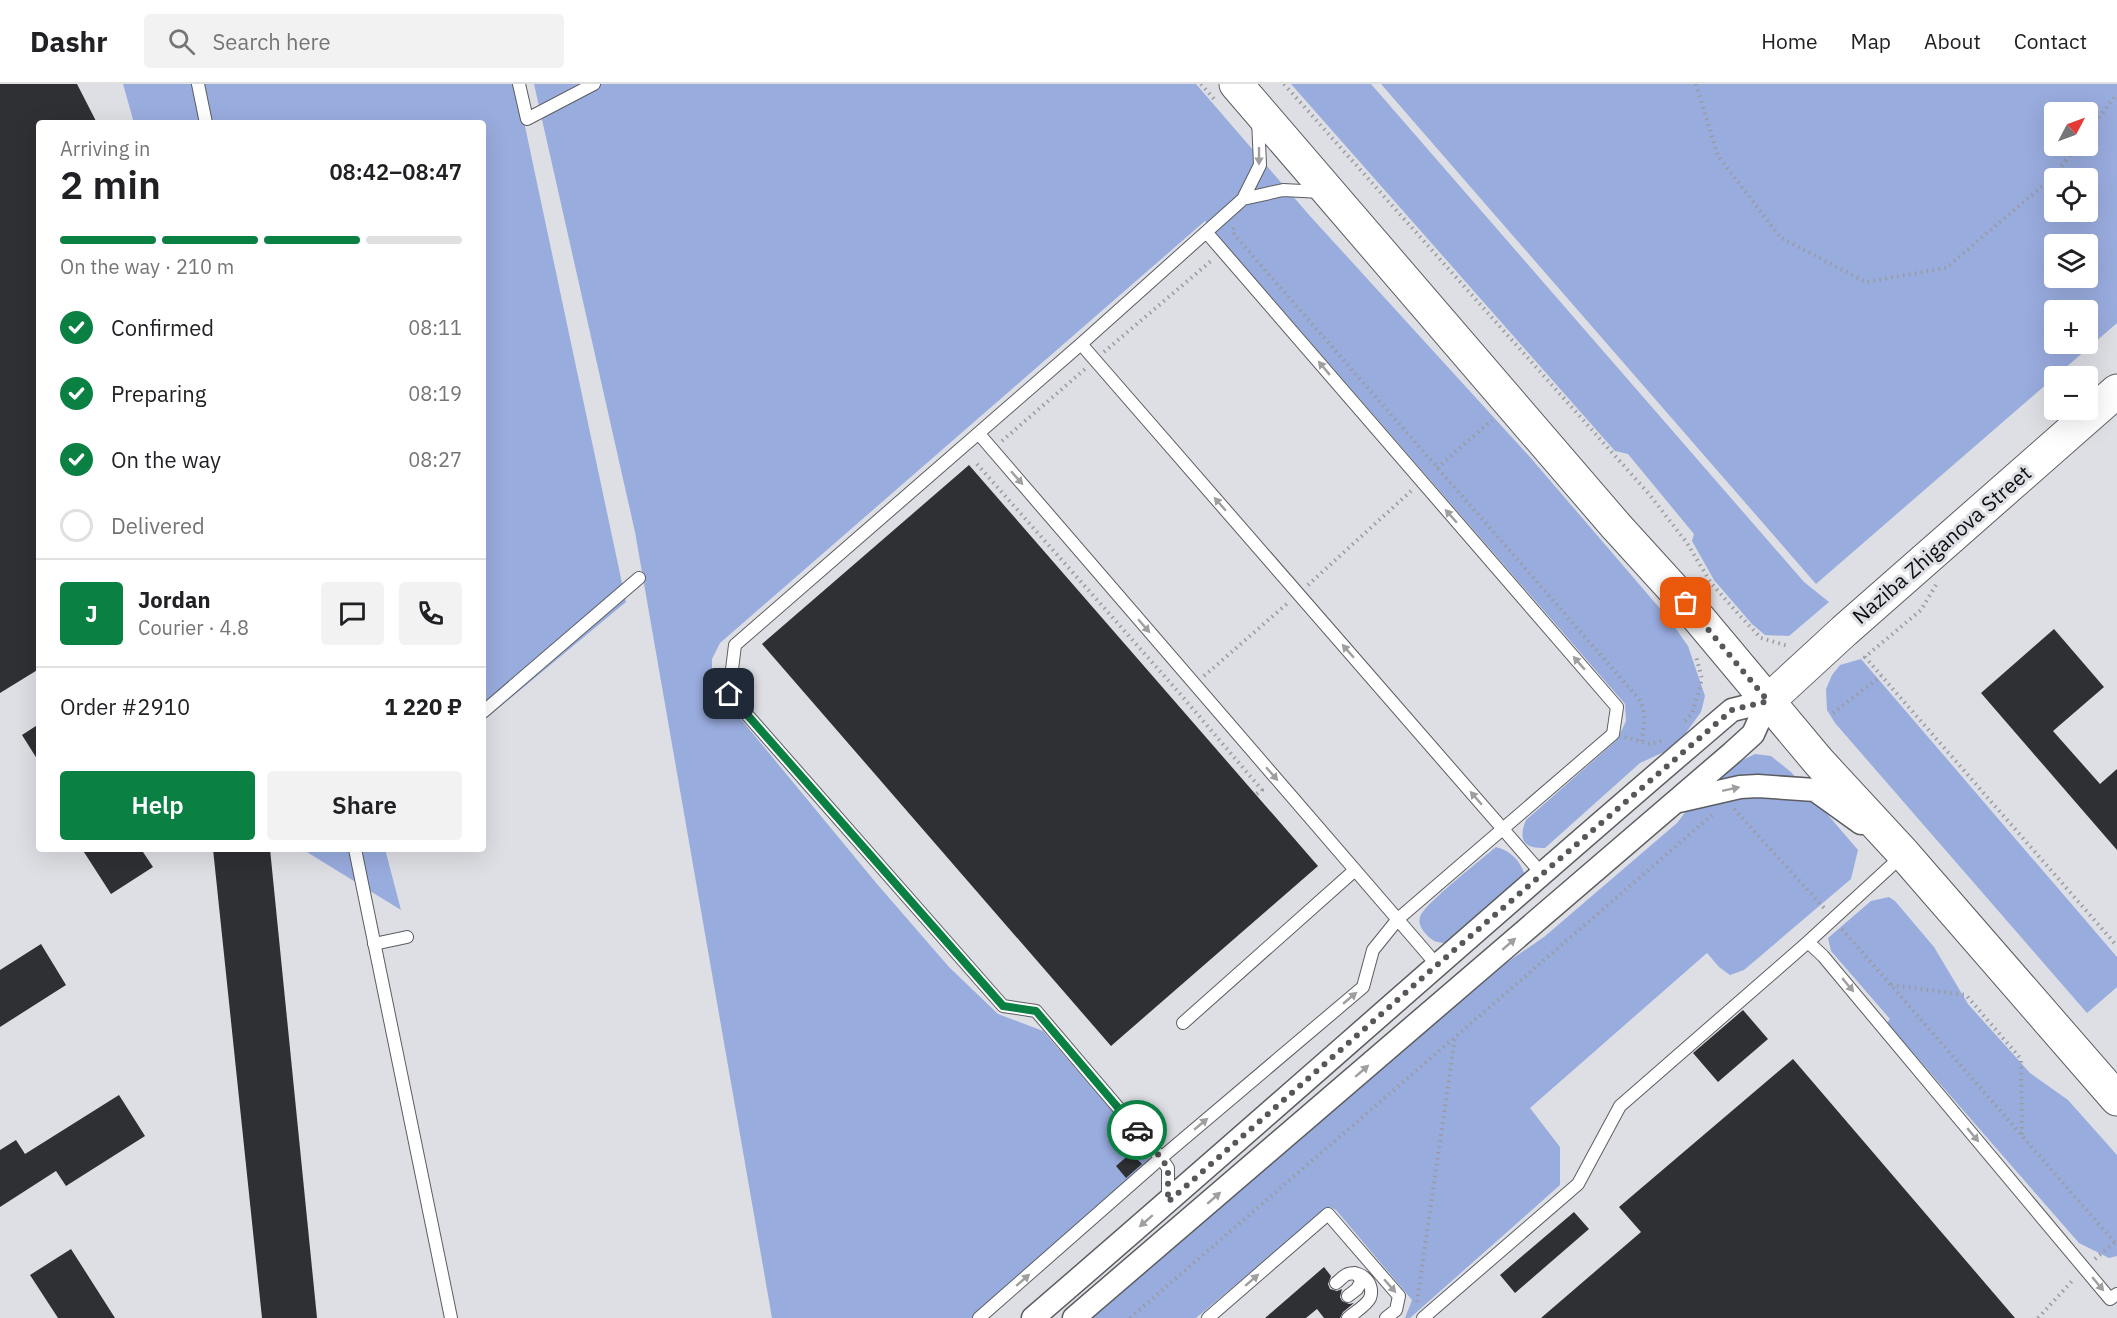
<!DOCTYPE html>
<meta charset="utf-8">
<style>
:root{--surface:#fff;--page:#f2f2f2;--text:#202124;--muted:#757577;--line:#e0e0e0;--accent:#0b8043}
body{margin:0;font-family:"IBM Plex Sans",sans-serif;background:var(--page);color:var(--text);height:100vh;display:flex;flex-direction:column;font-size:22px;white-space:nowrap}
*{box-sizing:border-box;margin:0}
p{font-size:20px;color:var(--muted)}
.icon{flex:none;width:33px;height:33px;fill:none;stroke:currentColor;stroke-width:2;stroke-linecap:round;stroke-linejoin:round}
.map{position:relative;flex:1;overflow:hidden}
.drawer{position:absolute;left:36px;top:36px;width:450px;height:732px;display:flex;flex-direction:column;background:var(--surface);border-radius:6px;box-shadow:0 6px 24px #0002}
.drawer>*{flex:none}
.needle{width:39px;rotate:49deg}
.controls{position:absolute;left:2044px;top:18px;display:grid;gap:12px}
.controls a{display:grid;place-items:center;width:54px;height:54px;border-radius:6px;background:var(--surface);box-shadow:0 6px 24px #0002;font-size:30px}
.pin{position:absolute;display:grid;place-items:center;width:51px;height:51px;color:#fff;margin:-26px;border-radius:12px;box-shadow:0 3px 9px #0006}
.courier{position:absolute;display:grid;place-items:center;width:60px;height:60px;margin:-30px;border:4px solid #0b8043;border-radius:50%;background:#fff;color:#222;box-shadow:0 2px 8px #0007}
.summary em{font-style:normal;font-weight:600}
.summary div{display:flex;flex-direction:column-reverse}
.summary{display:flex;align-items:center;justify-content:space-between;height:102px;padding:0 24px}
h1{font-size:39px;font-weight:600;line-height:45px}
.bar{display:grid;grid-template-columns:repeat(4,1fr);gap:9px 6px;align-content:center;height:72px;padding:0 24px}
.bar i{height:8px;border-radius:4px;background:var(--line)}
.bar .on{background:var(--accent)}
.bar p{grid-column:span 4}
.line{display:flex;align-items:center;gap:15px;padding:0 24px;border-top:2px solid var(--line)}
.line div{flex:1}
.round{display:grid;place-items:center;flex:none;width:63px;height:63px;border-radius:6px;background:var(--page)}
ol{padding:0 24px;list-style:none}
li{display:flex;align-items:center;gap:18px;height:66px}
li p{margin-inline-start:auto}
li .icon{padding:6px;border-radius:50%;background:var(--accent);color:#fff;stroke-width:4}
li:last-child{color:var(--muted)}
li i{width:33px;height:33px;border:3px solid var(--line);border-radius:50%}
.cta{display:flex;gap:12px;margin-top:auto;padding:12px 24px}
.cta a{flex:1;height:69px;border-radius:6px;background:var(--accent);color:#fff;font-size:24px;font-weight:600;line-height:69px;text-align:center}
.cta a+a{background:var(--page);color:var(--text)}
header{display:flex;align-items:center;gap:36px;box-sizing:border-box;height:84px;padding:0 30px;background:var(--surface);border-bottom:2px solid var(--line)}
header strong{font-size:28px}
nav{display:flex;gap:33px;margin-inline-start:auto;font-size:21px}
.search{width:420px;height:54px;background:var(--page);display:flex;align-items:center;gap:15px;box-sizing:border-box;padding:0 21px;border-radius:6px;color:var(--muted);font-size:22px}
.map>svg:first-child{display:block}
.green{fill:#99acde;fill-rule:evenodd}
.building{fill:#2f3034}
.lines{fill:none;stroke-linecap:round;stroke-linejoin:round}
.lane-casing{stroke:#5b5d61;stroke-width:14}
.street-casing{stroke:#5b5d61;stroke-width:25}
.secondary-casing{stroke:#5b5d61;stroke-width:35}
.path{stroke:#999b9f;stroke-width:4;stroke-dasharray:1.5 4.5;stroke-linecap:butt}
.lane{stroke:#fff;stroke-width:12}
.street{stroke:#fff;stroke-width:22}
.secondary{stroke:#fff;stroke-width:33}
.oneway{fill:#9f9f9f}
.done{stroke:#56575a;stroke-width:6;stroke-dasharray:0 10.8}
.route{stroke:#0b8043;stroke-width:8}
.labels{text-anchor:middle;stroke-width:6;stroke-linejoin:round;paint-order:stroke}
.street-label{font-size:21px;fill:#0e0e10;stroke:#dddfe4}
</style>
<header>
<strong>Dashr</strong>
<div class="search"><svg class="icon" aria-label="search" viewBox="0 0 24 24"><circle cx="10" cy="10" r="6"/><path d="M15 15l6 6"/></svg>Search here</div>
<nav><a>Home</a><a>Map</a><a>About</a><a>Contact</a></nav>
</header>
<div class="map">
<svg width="2117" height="1234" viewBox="0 0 2117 1234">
<rect width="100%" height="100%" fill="#dddfe4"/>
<path class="green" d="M123 0H516L626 518 483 637V39H134Z
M534 0H1196L1310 132 1529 372 1669 535 1688 562 1705 612 1701 628 1685 650 1664 668 1640 679 1545 764C1523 765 1518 755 1526 736L1617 656 1626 637 1625 620 1205 137 720 559 712 575V600L877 800 949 883 998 930 1043 947 1146 1066 1151 1078 971 1234H772L635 448Z
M1291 0H1371L1804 498 1829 518 1789 552 1765 551 1752 540 1714 496 1692 457 1694 450 1628 370 1615 367Z
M1381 0H2117V239L1816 500ZM2055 28H2088V62H2055ZM2055 94H2088V128H2055ZM2055 160H2088V194H2055ZM2055 226H2088V260H2055Z
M1861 575 2117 873V903L2087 929 1835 639 1827 626 1826 605 1832 591 1840 581Z
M1755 670 1771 672 1791 688 1858 766 1851 795 1744 886 1730 891 1719 883 1707 869 1530 1024 1560 1063V1101L1410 1234H1405L1412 1216 1336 1126 1330 1123 1322 1128 1196 1234H1089L1471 903 1544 853 1677 739 1704 704 1724 685Z
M1496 763C1509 766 1520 776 1524 789L1521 796 1447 859C1437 859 1432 857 1426 850 1422 846 1418 839 1420 833 1424 820 1482 775 1496 763Z
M302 765H385L401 826Z
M1889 813 1895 817 1934 863 1968 920 2030 989 2068 1016 2117 1071V1172L2109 1174 2079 1159 1887 939 1890 935 1831 867 1828 854 1871 817Z"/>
<path class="building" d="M0 0H77L97 39H39V585L0 609Z
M969 381 1318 782 1111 962 762 560Z
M2054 545 2104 603 2053 647 2100 700 2117 685V766L1981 609Z
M39 640V678L22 651Z
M82 765H141L153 783 111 810Z
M213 765H270L317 1234H262Z
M41 860 66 901 0 943V886Z
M1743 926 1768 955 1718 998 1693 969Z
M1793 975 2015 1234H1541L1641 1148 1619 1123Z
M119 1011 145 1052 66 1102 56 1087 0 1123V1066L16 1056 25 1070Z
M1131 1069 1142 1080 1126 1094 1116 1082Z
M1574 1128 1589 1145 1515 1209 1500 1191Z
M71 1165 115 1234H58L30 1191Z
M1324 1183 1331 1192 1328 1200 1330 1205 1337 1207 1342 1205 1340 1213 1342 1217 1349 1220 1354 1219 1343 1228 1340 1234H1324L1317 1225 1306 1234H1265Z"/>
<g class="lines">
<g class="lane-casing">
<path id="lane" d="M198 0 206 39
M519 0 527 35 594 0
M1243 115 1283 106 1322 108
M1081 260 1542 790
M979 350 1437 881
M483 628 639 494
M355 765 451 1234
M1808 858 1823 872 2110 1215 2117 1210
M374 860 407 853
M1183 939 1355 786
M1168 1117V1084L1161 1074 1036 927 1003 922 729 610 735 561 1081 260 1243 115 1260 81 1258 35
M1336 1199C1340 1196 1344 1191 1348 1190 1362 1186 1375 1200 1370 1214 1367 1221 1355 1228 1348 1234
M1348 1212 1357 1205 1362 1196 1355 1189
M979 1234 1161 1074 1363 903 1373 866 1398 835 1613 650 1617 623 1207 149
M1208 1234 1328 1130 1399 1212 1396 1226 1386 1234
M1423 1234 1578 1100 1620 1022 1808 858 1903 771"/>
</g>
<g class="street-casing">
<path id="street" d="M1679 717 1740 703 1758 702 1815 706 1861 739
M1033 1234C1267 1033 1497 826 1732 626L1768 617
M1074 1234 1732 669 1753 650 1768 617"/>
</g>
<g class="secondary-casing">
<path id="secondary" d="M1236 0 1616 442 1686 519 1819 678 1904 770 2117 1015
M1768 617 1844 547 2117 307"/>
</g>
<path class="path" d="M1201 0 1214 15
M1284 0 1649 410 1687 459 1711 499 1742 534 1761 554 1788 562
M1696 0 1718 72 1781 154 1866 198 1946 184 2053 93 2077 62
M2088 48 2117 10
M1234 144 1232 147 1238 155 1639 615C1647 630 1645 641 1641 657
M1104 268 1211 177
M1002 357 1085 285
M977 380 1181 611 1262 706 1255 711
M1437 384 1492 336
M1308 501 1411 407
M1936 501 1921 526 1865 573 2117 862
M1204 592 1289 518
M1833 629 1881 592
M1685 637 1692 630 1702 595 1696 572
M1625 653 1650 660 1664 656
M1734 725 1824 824
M1842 845 2117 1161
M1891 901 1966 911 2021 975 2022 1053
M2095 1175 2115 1158
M1417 1218 1455 953
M1130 1234 1712 731
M2038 1234 2074 1195"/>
<use href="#lane" class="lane"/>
<use href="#street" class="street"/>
<use href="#secondary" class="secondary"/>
</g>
<defs><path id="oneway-solid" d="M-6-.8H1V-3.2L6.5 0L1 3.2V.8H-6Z" transform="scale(1.5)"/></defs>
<g class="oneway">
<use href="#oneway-solid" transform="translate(1259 72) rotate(90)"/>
<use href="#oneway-solid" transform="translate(1324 284) rotate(-130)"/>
<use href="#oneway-solid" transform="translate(1017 394) rotate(49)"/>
<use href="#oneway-solid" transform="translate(1220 420) rotate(-131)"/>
<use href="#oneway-solid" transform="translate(1451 432) rotate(-131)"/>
<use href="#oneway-solid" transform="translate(1144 542) rotate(49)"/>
<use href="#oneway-solid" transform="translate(1348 567) rotate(-131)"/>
<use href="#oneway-solid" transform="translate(1579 579) rotate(-131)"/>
<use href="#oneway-solid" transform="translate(1272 690) rotate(49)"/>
<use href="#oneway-solid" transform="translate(1731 705) rotate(-12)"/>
<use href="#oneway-solid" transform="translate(1476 714) rotate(-131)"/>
<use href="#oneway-solid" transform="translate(1509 860) rotate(-41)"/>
<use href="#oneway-solid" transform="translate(1848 901) rotate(50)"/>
<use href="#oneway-solid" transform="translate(1350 914) rotate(-40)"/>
<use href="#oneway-solid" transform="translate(1362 987) rotate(-41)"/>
<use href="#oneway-solid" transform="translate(1201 1040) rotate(-40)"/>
<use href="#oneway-solid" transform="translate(1973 1051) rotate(50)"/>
<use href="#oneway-solid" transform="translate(1214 1114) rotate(-41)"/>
<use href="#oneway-solid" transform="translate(1146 1137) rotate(139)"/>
<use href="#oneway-solid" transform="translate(1023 1196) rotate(-41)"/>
<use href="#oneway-solid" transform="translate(1252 1196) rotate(-41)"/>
<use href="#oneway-solid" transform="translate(2098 1200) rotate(50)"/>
<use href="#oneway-solid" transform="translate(1390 1202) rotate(49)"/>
</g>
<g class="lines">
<path class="done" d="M1137 1046 1161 1074 1168 1084V1118L1437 881 1732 626 1768 617 1686 519"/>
<path class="route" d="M729 610 1003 922 1036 927 1137 1046"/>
</g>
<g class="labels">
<g class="street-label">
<text transform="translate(1942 461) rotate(-41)" y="7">Naziba Zhiganova Street</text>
</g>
</g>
</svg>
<div class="controls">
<a><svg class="needle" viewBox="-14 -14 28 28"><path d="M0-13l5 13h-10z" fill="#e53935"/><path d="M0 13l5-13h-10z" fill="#757577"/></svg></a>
<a><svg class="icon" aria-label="locate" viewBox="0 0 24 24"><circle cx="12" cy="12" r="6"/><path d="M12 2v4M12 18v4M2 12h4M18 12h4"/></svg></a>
<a><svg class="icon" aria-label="layers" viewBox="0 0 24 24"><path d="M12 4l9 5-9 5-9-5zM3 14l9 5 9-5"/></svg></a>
<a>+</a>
<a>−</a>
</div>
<div class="pin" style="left:1686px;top:519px;background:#ea580c"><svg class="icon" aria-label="bag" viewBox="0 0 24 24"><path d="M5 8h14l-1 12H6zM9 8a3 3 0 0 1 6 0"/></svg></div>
<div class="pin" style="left:729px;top:610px;background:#1f2937"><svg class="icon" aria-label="home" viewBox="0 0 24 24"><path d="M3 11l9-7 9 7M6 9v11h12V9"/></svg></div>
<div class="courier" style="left:1137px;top:1046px"><svg class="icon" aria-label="car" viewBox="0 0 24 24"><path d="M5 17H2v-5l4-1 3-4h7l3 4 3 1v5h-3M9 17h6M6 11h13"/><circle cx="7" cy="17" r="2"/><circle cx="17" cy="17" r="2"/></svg></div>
<section class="drawer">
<div class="summary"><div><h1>2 min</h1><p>Arriving in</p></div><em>08:42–08:47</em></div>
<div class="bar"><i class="on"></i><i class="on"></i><i class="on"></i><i></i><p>On the way · 210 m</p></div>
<ol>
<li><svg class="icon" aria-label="check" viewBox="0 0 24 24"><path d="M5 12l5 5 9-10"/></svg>Confirmed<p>08:11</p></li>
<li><svg class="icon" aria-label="check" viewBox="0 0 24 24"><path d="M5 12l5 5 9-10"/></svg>Preparing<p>08:19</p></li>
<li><svg class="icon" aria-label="check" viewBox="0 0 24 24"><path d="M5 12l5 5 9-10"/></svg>On the way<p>08:27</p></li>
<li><i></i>Delivered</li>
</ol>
<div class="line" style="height:108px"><b class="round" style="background:var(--accent);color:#fff">J</b><div><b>Jordan</b><p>Courier · 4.8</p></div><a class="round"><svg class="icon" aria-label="chat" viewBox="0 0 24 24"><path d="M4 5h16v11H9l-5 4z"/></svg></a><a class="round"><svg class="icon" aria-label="phone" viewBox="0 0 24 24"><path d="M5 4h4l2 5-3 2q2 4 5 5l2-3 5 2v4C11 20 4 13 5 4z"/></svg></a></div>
<div class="line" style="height:78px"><div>Order #2910</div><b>1 220 ₽</b></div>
<div class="cta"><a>Help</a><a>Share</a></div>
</section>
</div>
